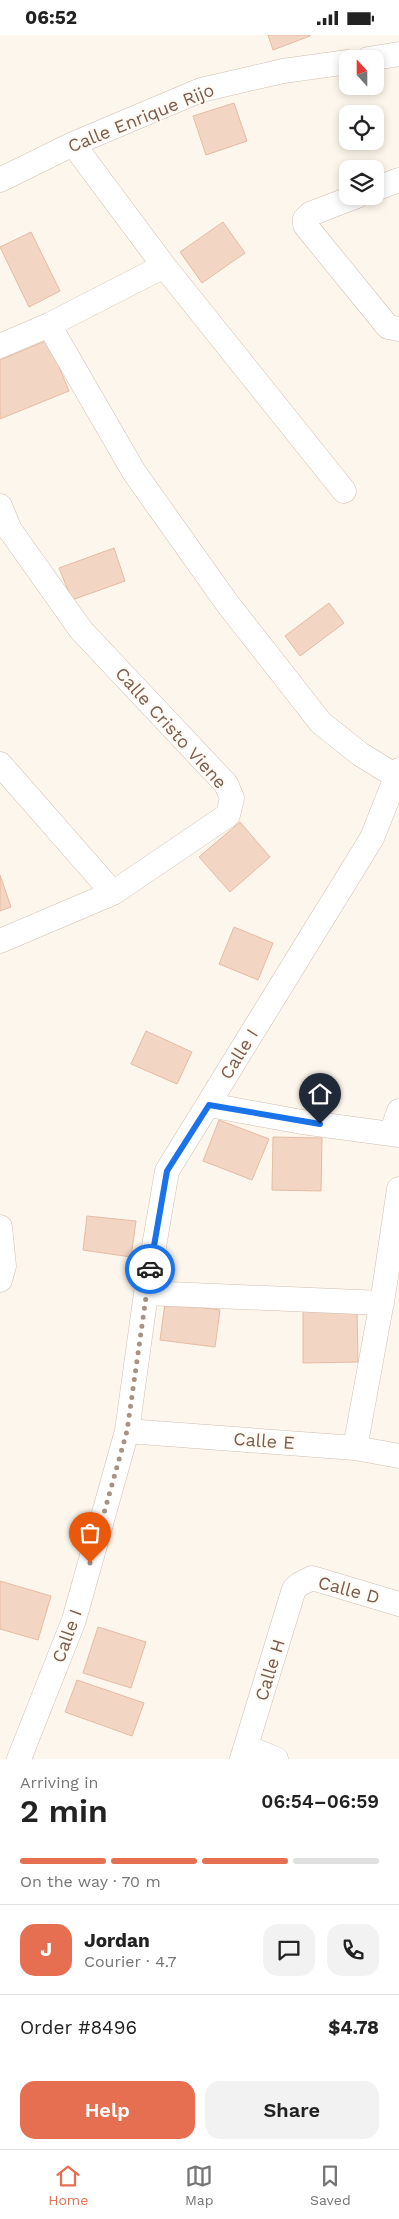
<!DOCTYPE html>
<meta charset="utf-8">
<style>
:root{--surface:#fff;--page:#f2f2f2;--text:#222;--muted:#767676;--line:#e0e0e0;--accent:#e76f51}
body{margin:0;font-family:"Work Sans",sans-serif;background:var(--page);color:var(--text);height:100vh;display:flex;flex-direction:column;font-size:19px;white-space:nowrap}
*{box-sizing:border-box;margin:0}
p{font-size:16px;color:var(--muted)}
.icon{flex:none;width:28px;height:28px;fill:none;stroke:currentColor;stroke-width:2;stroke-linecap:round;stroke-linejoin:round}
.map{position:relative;height:1724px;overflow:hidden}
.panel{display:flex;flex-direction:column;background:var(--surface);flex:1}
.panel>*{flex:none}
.needle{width:32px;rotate:339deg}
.controls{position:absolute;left:339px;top:15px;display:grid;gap:10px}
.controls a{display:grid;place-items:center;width:45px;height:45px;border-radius:10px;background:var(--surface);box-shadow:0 2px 8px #0003;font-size:25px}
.pin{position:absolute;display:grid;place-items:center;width:42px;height:42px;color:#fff;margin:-51px -21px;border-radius:50% 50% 50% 0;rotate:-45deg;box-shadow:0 0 5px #0007}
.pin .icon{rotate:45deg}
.courier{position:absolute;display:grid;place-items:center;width:50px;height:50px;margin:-25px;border:4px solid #1a73e8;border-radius:50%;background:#fff;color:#222;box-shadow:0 1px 6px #0007}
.summary em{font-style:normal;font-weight:600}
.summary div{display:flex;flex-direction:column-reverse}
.summary{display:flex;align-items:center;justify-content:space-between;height:85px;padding:0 20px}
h1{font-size:32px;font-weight:600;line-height:38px}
.bar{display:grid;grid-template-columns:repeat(4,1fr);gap:8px 5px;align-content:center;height:60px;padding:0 20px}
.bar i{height:6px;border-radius:4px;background:var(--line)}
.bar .active{background:var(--accent)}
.bar p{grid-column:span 4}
.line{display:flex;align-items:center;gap:12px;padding:0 20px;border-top:1px solid var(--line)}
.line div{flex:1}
.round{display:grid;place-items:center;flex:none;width:52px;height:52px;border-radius:15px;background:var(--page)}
.primary-button{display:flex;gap:10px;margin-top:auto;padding:10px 20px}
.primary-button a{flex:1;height:58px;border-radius:15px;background:var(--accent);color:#fff;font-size:20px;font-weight:600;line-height:58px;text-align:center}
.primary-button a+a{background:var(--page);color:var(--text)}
.status{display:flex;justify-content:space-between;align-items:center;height:35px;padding:0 25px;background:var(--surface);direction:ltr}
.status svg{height:14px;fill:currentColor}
.tabs{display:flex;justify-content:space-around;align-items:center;height:70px;border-top:1px solid var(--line);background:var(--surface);font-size:14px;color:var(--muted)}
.tabs a{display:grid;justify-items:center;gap:2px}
.tabs .active{color:var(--accent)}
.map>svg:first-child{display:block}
.building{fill:#f3d5c3;stroke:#e6bba3}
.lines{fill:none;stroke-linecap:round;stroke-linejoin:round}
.street-casing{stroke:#d1beb0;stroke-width:25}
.street{stroke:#fff;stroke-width:24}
.done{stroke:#a89285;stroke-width:5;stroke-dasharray:0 9}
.route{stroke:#1a73e8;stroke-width:6}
.labels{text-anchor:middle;stroke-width:4;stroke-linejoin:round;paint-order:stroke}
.street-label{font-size:18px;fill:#7a5c4d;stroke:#fffaf3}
</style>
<div class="status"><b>06:52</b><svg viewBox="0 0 49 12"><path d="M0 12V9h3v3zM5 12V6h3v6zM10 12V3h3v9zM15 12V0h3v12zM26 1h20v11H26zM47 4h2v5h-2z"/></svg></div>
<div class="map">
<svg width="399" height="1724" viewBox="0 0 399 1724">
<rect width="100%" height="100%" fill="#fdf6ec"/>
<path class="building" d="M268 0H310V1L273 15Z
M234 68 247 106 206 120 193 81Z
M223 187 245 218 202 248 180 217Z
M31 197 60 256 29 272 0 212Z
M48 305 69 356 0 384V325Z
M114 513 125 546 72 565 59 533Z
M329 568 344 588 300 621 285 601Z
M240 787 270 822 230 857 199 822Z
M0 840 11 872 0 876Z
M234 892 273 908 258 945 219 929Z
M146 996 192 1017 177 1049 131 1029Z
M219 1085 269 1104 252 1145 203 1126Z
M273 1102 322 1103 321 1156 272 1155Z
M87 1181 136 1186 131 1222 83 1215Z
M165 1268 220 1275 215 1312 160 1305Z
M357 1275 358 1327 303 1328V1276Z
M0 1546 51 1561 38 1605 0 1594Z
M98 1592 146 1607 131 1653 83 1638Z
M77 1645 144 1668 132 1701 65 1677Z"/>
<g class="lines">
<g class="street-casing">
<path id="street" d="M368 24 399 19
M73 109 164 231 344 456
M0 145 73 109 201 55 283 36 348 27
M375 154 399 145
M357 161 310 179 305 184V190L388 292 399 294
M49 290 134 437 227 568 321 688 360 719 399 743
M0 311 49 290 164 231
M0 471 10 495 81 595 226 749 232 763 228 780 113 858 0 906
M0 729 113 858
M209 1070 302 1087 399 1100
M391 1099 399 1076
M0 1192 4 1231 0 1245
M146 1258 382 1268
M127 1396 355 1413 399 1421
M355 1413 384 1255 399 1154
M246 1712 276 1724
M19 1724 74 1585 127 1396 146 1258 167 1136 372 803 399 735
M242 1724 294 1554 300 1549 312 1543 399 1569"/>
</g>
<use href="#street" class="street"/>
</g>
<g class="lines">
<path class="done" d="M90 1528 127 1396 150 1234"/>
<path class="route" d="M150 1234 167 1136 209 1070 320 1089"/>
</g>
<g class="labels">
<g class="street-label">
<text transform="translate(141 83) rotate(-22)" y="6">Calle Enrique Rijo</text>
<text transform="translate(171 693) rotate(48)" y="6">Calle Cristo Viene</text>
<text transform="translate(239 1019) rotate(-58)" y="6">Calle I</text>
<text transform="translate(264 1406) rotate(4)" y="6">Calle E</text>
<text transform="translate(349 1555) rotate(15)" y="6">Calle D</text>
<text transform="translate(67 1601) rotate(-70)" y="6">Calle I</text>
<text transform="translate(270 1635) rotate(-73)" y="6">Calle H</text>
</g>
</g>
</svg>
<div class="controls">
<a><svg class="needle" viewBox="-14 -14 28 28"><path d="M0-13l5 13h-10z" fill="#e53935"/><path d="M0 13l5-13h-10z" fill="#767676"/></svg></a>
<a><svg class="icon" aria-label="locate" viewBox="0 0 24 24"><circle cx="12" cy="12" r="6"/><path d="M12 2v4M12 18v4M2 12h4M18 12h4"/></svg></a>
<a><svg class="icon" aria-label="layers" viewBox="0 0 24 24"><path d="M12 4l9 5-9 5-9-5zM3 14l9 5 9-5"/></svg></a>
</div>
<div class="pin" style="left:90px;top:1528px;background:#ea580c"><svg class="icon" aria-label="bag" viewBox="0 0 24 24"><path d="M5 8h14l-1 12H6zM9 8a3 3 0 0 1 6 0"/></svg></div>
<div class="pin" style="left:320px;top:1089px;background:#1f2937"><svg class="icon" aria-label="home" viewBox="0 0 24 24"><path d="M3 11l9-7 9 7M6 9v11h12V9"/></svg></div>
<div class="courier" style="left:150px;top:1234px"><svg class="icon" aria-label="car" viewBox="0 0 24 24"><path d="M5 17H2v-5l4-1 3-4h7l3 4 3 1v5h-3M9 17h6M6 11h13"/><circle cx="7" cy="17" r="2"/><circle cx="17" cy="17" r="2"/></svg></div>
</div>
<section class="panel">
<div class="summary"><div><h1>2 min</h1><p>Arriving in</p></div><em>06:54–06:59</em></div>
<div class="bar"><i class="active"></i><i class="active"></i><i class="active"></i><i></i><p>On the way · 70 m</p></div>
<div class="line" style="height:90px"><b class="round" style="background:var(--accent);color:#fff">J</b><div><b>Jordan</b><p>Courier · 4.7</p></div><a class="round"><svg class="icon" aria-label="chat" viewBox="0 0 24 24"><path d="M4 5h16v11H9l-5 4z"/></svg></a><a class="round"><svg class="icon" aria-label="phone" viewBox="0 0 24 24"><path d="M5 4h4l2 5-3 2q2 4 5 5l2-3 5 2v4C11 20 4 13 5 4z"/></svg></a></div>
<div class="line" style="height:65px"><div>Order #8496</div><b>$4.78</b></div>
<div class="primary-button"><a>Help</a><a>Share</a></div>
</section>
<nav class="tabs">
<a class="active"><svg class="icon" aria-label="home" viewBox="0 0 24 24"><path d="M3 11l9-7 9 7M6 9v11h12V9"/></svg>Home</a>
<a><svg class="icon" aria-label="map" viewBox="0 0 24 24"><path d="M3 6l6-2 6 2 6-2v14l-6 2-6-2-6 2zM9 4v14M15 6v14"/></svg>Map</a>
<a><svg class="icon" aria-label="saved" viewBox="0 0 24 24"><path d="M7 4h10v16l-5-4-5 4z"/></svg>Saved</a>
</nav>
